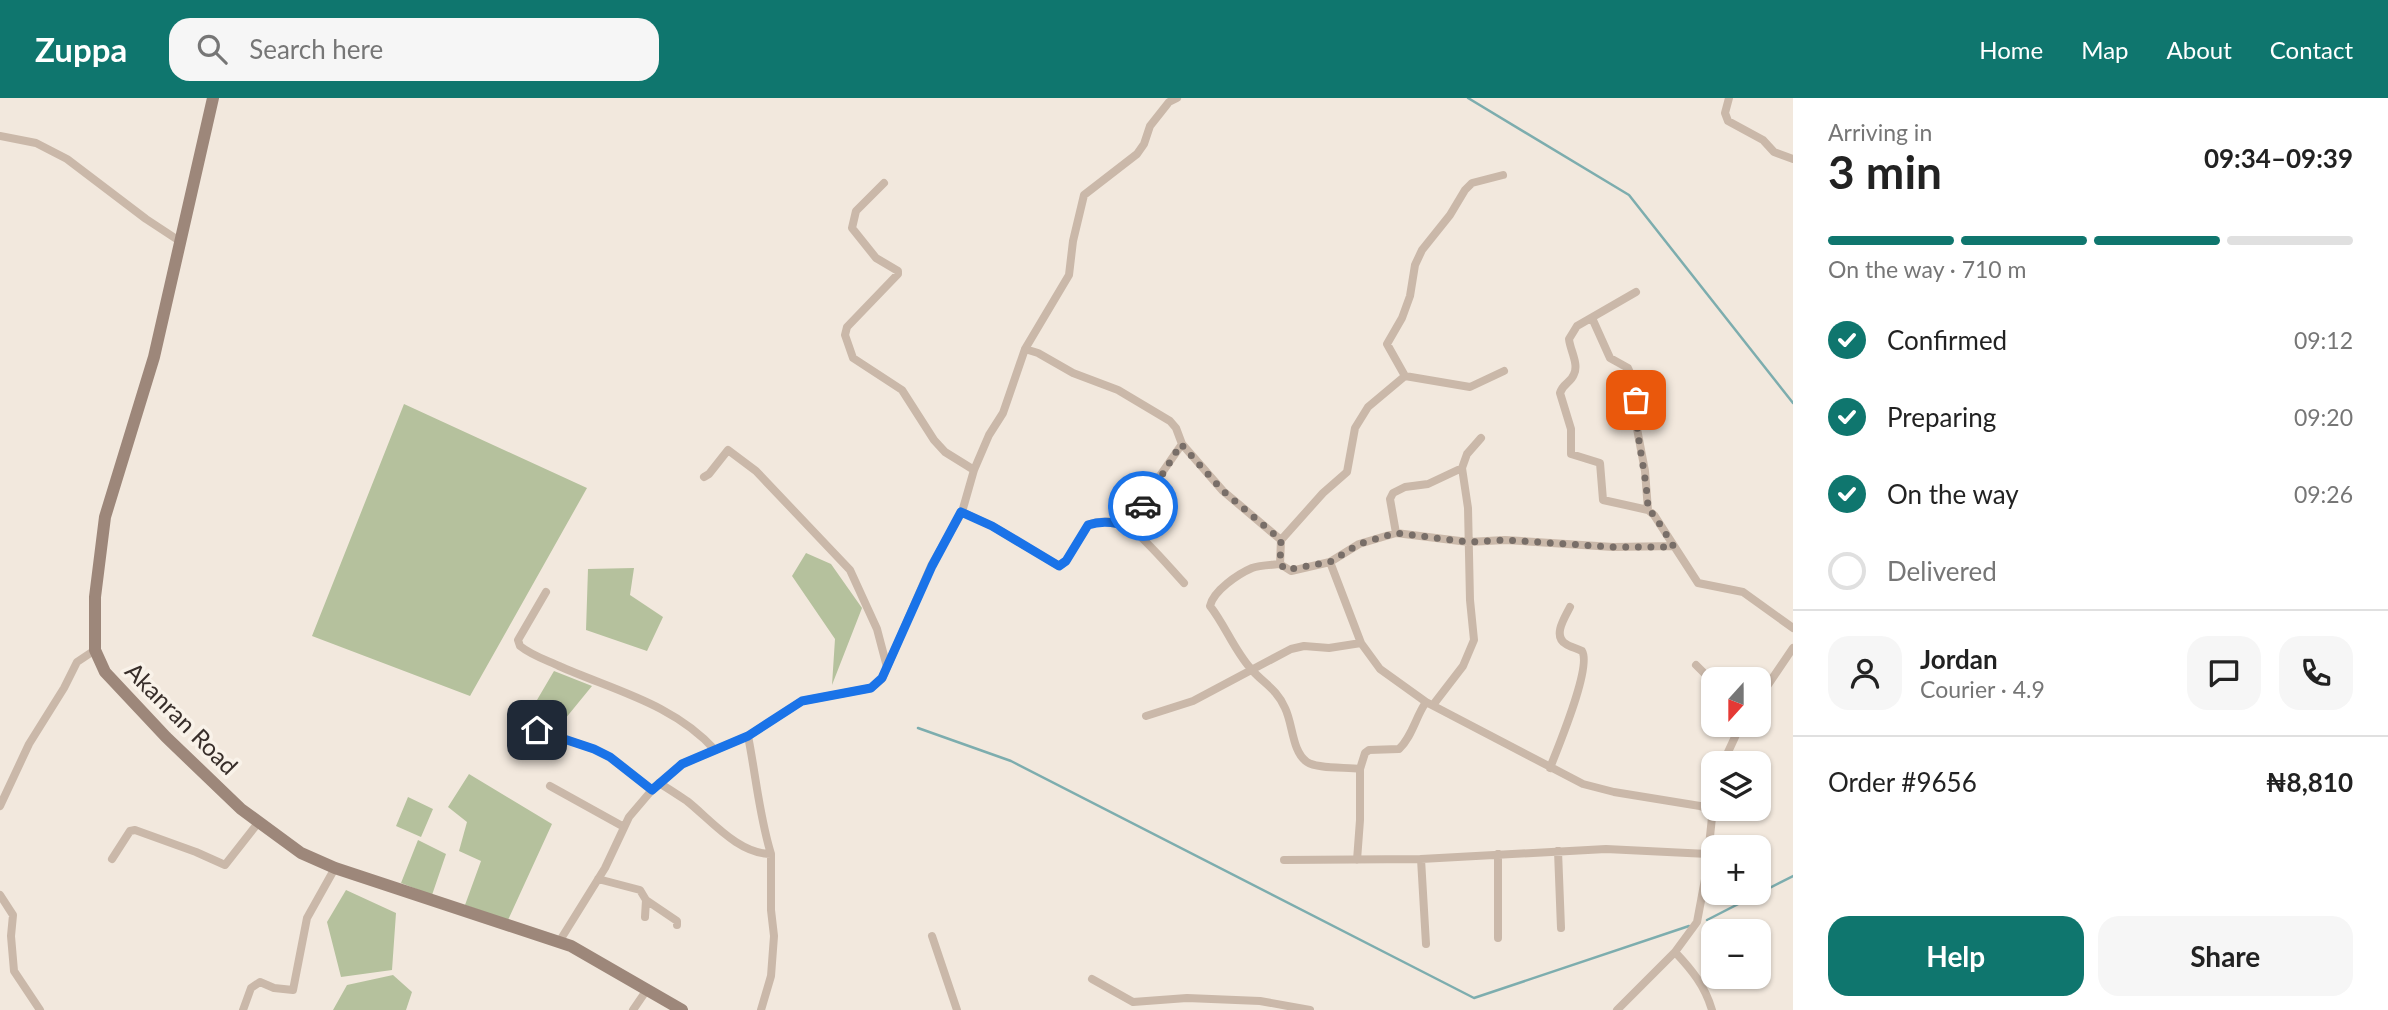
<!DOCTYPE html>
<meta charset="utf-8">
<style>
:root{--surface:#fff;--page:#f6f6f6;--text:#222;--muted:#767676;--line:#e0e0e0;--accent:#0f766e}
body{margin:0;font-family:Lato,sans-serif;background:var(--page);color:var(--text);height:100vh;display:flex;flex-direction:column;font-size:26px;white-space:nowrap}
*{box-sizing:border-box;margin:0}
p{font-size:23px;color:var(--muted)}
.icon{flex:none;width:38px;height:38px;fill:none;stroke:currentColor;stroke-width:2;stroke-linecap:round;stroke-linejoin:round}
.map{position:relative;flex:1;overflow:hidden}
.details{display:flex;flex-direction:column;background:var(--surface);width:595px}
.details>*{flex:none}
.needle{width:46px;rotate:201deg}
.controls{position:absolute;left:1701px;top:569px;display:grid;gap:14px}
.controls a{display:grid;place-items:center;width:70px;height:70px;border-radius:14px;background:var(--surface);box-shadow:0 2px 5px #0004;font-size:35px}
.pin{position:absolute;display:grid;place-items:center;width:60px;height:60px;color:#fff;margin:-30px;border-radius:14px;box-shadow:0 4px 10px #0006}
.courier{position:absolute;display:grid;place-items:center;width:70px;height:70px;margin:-35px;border:5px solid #1a73e8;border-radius:50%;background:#fff;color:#222;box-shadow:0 2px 9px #0007}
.headline em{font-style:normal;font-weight:700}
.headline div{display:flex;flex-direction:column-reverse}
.headline{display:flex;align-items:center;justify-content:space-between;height:119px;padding:0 35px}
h1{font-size:46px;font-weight:700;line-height:52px}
.bar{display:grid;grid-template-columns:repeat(4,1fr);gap:10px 7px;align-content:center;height:84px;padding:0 35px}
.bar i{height:9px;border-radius:5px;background:var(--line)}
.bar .selected{background:var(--accent)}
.bar p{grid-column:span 4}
.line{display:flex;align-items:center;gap:18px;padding:0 35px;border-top:2px solid var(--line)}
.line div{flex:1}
.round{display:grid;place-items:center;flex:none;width:74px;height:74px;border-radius:21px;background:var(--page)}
ol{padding:0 35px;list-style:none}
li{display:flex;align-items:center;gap:21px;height:77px}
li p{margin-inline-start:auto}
li .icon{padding:7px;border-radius:50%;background:var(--accent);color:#fff;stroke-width:4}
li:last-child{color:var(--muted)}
li i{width:38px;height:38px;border:4px solid var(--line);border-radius:50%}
.action{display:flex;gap:14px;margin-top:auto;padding:14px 35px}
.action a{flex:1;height:80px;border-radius:21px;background:var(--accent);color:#fff;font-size:28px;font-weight:700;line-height:80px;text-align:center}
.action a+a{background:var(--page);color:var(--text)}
header{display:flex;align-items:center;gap:42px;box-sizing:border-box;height:98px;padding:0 35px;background:var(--accent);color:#fff}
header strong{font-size:33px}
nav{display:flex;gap:38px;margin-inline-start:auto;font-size:24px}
.search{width:490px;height:63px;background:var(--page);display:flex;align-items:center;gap:18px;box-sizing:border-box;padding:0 24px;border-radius:21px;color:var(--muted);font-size:26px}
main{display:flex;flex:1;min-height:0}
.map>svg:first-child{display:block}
.green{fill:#b5c19d}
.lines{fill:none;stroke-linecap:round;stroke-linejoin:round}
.stream{stroke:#7dadae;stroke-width:2.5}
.street{stroke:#cab8a9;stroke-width:8}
.secondary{stroke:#9d877a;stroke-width:12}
.done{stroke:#786e68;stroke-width:7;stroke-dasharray:0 12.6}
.route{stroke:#1a73e8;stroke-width:9}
.labels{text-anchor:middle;stroke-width:7;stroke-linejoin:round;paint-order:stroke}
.street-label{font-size:24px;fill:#372d29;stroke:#f9f2e9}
</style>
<header>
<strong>Zuppa</strong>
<div class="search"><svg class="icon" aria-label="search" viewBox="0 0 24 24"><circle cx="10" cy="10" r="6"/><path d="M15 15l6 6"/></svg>Search here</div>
<nav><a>Home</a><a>Map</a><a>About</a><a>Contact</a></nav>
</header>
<main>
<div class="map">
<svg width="1793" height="912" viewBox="0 0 1793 912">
<rect width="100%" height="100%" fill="#f2e8dd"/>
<path class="green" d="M404 306 587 390 470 598 312 538Z
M806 455 831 466 862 510 832 587 835 541 792 478Z
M634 470 630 497 663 519 647 553 586 532 588 471Z
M554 573 592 588 556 632 527 619Z
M469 676 552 726 508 822 465 807 481 763 459 753 467 724 448 709Z
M408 699 433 711 421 739 396 728Z
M418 742 446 756 432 797 401 785Z
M346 792 396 815 392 872 341 879 327 824Z
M393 877 412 894 406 912H333L347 887Z"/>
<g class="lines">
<path class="stream" d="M1468 0 1629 97 1793 305
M918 630 1011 663 1474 900 1689 828
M1707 822 1793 778"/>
<path class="street" d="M1729 0 1725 15 1728 23 1763 42 1774 54 1793 61
M0 38 36 45 67 61 146 121 181 144
M884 85 856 113 852 130 876 160 898 173V176L847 229 845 237 853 260 902 292 934 342 945 354 974 372
M1636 194 1577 228 1569 241C1570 252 1579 266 1574 276 1571 285 1563 285 1560 295L1571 331V356L1600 365 1603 402 1648 412 1654 417 1698 485 1743 494 1793 530
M1592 220 1610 260 1628 270 1632 279 1635 320 1645 373 1648 412
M1025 251 1038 255 1073 275 1118 292 1170 323 1176 330 1182 346 1223 393 1281 442 1280 466 1291 473 1330 464 1361 545 1380 571 1426 604 1583 686 1614 694 1700 708 1713 713
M1405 278 1470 289 1504 273
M704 379 709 376 728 352 756 373 850 472 877 531 887 569
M962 414 992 428 1059 468 1066 463 1088 427C1100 422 1119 422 1130 430 1145 440 1170 470 1184 485
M1130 429 1157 382 1182 346
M1396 435 1390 401 1393 395 1405 389 1428 386 1462 370
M1281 442 1323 395 1347 374 1355 330 1368 309 1405 278 1387 246 1402 220 1410 198 1415 167 1422 152 1450 117 1465 92 1472 85 1503 77
M1330 464 1359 446 1396 435 1468 444 1505 442 1613 449 1674 448
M1280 466C1271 467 1260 467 1252 470 1238 476 1213 493 1210 508 1225 527 1234 552 1251 571 1263 585 1277 591 1285 610 1293 626 1292 654 1307 664 1317 671 1347 669 1360 671
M546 494 518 542 520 548C531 557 546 562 559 568 613 592 674 606 715 652
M1696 567 1713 584
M1759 600 1793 550
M1433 607 1463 568 1474 542 1470 502 1468 410 1462 370 1467 356 1481 340
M1146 618 1193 603 1291 551 1304 548 1329 550 1361 545
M514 624 594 651 610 659 652 692
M1723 665 1741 626
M1550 670C1558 649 1592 569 1582 553 1577 550 1570 549 1566 546 1552 538 1565 519 1570 509
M659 685C669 691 678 697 687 703 711 722 738 756 771 756 759 717 756 678 748 638
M550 688 624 729
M0 708 29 646 64 590 77 564 95 552
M1558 753 1561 830
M1498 756V840
M112 761 130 733 135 732 196 754 225 767 258 725
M1421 761 1426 846
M1284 762 1421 761 1606 751 1708 756
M1357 762 1360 722V671L1365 655 1369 652 1399 651C1412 639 1416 618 1426 604
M598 781 640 792 646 802 645 819
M0 797 13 817 11 838 14 873 40 912
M646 802 677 823V827
M932 838 957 912
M559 844 605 770 629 719 652 692 682 666 748 638 802 603 871 590 882 581 931 468 962 414 974 372 989 337 1003 315 1025 251 1069 177 1073 143 1084 97 1137 56 1144 46 1150 28 1169 4 1177 0
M1675 854C1692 872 1705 888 1712 912
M1092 881 1133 904 1187 900 1260 903 1310 912
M243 912 251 890 260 884 274 890 293 892 307 820 335 770
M633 912 646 893
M761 912 771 878 774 838 771 812V756
M1617 912 1675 854 1697 824 1706 776 1713 710"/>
<path class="secondary" d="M213 0 154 259 105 419 95 499V552L105 574 166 639 241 711 301 755 335 770 571 848 682 912"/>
</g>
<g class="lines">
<path class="done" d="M1143 408 1181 346 1223 393 1281 442 1280 466 1286 472 1330 464 1359 446 1396 435 1468 444 1505 442 1613 449H1674L1654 417 1648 412C1647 375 1635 339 1636 302"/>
<path class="route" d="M537 632 594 651 610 659 652 692 682 666 748 638 802 603 871 590 882 580 932 468 961 414 992 428 1059 468 1066 463 1088 427C1102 422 1116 424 1130 429L1143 408"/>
</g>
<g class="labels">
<g class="street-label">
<text transform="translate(181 621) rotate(45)" y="8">Akanran Road</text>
</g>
</g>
</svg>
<div class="controls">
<a><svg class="needle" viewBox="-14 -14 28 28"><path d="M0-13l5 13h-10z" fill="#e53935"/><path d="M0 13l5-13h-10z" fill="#767676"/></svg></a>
<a><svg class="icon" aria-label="layers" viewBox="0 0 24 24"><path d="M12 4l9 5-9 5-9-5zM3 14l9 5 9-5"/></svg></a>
<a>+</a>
<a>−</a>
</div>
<div class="pin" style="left:1636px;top:302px;background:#ea580c"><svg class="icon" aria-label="bag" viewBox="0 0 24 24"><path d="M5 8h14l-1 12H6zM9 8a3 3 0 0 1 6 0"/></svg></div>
<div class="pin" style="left:537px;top:632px;background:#1f2937"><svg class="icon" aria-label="home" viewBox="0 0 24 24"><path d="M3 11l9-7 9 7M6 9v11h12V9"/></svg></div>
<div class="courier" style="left:1143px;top:408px"><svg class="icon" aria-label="car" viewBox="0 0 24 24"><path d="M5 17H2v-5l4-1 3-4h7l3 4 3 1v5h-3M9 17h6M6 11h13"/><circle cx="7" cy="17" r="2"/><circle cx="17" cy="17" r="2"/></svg></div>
</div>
<section class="details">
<div class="headline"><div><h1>3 min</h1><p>Arriving in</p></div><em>09:34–09:39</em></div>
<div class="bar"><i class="selected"></i><i class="selected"></i><i class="selected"></i><i></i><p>On the way · 710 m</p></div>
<ol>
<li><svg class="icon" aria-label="check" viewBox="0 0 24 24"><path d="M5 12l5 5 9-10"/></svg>Confirmed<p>09:12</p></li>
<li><svg class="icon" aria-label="check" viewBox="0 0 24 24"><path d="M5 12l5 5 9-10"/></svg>Preparing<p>09:20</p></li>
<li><svg class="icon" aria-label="check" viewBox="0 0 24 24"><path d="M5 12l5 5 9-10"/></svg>On the way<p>09:26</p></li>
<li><i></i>Delivered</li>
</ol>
<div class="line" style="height:126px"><a class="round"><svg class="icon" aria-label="person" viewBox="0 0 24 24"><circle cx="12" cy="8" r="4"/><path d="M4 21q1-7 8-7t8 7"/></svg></a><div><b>Jordan</b><p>Courier · 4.9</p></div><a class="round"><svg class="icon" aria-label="chat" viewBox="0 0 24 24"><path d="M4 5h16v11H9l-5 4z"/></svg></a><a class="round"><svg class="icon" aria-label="phone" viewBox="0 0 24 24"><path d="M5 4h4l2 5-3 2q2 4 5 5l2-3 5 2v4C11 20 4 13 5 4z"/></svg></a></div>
<div class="line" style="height:91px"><div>Order #9656</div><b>₦8,810</b></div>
<div class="action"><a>Help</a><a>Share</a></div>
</section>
</main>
